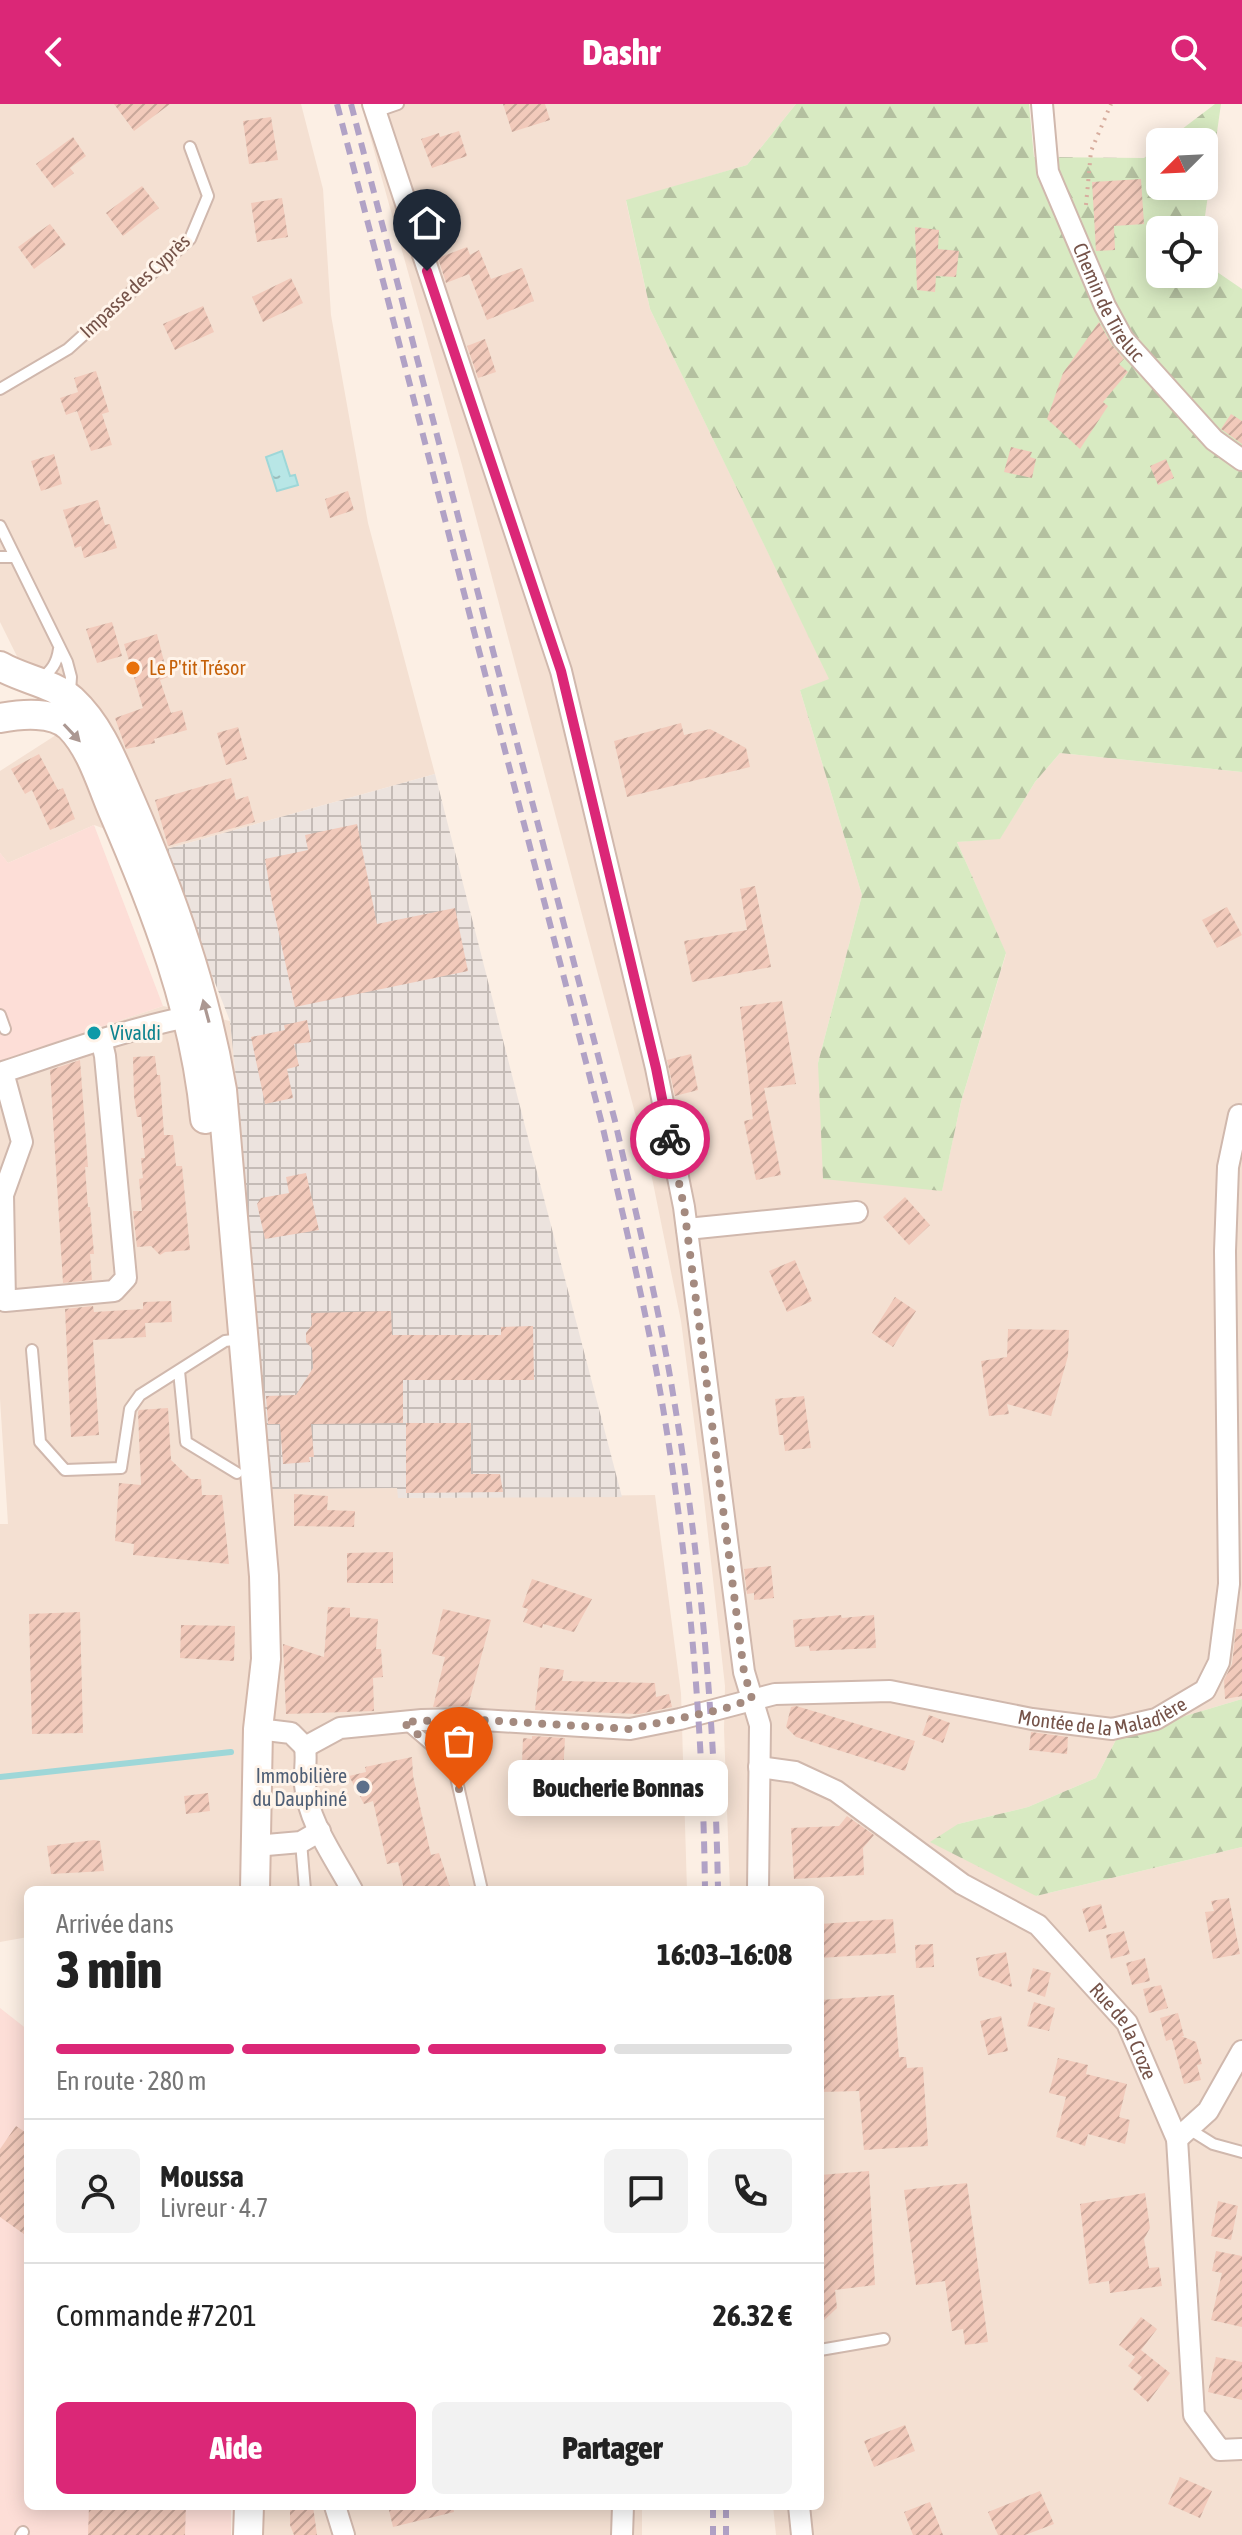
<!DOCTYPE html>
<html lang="fr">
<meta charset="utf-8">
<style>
:root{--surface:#fff;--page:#f2f2f2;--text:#222;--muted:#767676;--line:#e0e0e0;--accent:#db2777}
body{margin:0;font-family:"Asap Condensed",sans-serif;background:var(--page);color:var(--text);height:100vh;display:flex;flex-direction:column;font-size:30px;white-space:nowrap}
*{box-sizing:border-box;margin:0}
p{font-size:26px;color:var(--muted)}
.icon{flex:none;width:44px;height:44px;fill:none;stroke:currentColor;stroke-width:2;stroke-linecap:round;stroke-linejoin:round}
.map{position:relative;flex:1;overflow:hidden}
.drawer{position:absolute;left:24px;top:1782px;width:800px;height:624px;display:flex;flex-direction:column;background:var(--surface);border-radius:12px;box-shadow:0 4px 20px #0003}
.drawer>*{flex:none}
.needle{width:52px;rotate:246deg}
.tools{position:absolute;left:1146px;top:24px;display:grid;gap:16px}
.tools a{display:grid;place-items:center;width:72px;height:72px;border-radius:12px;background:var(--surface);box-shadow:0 4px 20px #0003;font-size:40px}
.pin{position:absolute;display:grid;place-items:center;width:68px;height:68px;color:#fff;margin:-82px -34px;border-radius:50% 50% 50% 0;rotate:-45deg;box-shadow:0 0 8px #0007}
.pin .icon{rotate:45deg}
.courier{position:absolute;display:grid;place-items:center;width:80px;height:80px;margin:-40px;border:6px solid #db2777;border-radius:50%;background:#fff;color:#222;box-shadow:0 2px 10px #0007}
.bubble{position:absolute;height:56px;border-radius:12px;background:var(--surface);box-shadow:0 4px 20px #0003;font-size:26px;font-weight:800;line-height:56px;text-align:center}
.head em{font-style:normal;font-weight:800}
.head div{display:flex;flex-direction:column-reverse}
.head{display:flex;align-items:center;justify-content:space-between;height:136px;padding:0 32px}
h1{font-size:52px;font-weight:800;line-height:60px}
.bar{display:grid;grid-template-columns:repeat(4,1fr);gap:12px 8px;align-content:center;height:96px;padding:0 32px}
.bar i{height:10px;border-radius:6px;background:var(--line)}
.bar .active{background:var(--accent)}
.bar p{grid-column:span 4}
.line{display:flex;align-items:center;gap:20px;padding:0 32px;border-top:2px solid var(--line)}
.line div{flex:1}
.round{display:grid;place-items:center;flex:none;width:84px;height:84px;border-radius:12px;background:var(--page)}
.cta{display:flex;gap:16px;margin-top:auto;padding:16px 32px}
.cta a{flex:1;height:92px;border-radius:12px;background:var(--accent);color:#fff;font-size:32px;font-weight:800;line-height:92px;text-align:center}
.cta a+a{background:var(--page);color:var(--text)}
header{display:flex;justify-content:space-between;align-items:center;height:104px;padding:0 32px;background:var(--accent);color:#fff;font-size:36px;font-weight:800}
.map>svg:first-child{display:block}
.residential{fill:#f4e0d2}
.commercial{fill:#fdded7}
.industrial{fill:url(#industrial-grid)}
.forest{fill:url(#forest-firs)}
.water{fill:url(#water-ripples);stroke:#9ed7d8;stroke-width:2}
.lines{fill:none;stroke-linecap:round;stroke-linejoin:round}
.stream{stroke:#9ed7d8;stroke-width:6}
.building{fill:url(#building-hatch)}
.service-casing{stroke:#d0b8ad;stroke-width:14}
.minor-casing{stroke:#d0b8ad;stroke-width:24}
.secondary-casing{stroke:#d3b7aa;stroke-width:32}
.path{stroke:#d7ad9e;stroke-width:4;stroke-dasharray:2 6;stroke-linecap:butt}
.service{stroke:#fff;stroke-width:10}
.minor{stroke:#fff;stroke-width:20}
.secondary{stroke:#fff;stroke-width:28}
.rail{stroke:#b1a2c6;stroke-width:6;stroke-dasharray:12 8;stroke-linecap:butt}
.oneway{fill:#ac9892}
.done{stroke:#a48a7f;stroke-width:8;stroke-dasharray:0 14.4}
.route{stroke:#db2777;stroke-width:10}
.food-dot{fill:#e8710a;stroke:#fff4ea;stroke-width:3}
.culture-dot{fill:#0f9aa8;stroke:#fff4ea;stroke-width:3}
.service-dot{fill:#5c6f8a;stroke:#fff4ea;stroke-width:3}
.labels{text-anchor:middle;stroke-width:6;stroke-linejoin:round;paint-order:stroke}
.street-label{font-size:20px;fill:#755349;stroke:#fff4ea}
.food-label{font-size:20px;fill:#c56008;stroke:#fff4ea;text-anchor:start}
.culture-label{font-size:20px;fill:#0d838f;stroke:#fff4ea;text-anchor:start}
.service-label{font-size:20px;fill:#4e5e75;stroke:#fff4ea;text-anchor:end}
</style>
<header><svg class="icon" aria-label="back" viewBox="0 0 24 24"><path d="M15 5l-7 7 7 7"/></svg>Dashr<svg class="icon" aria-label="search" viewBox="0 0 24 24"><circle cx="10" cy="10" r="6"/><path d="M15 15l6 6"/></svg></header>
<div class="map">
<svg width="1242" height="2431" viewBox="0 0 1242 2431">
<defs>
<pattern id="industrial-grid" width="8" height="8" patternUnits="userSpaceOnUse" patternTransform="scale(2)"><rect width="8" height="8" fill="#ece3de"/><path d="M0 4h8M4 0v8" fill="none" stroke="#c4bbb6"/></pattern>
<pattern id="forest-firs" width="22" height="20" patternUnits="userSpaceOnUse" patternTransform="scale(2)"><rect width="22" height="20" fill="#d8eac2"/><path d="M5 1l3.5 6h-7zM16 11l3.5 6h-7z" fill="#b4c0a0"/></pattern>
<pattern id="water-ripples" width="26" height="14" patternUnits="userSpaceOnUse" patternTransform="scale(2)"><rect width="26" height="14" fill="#b8e6e6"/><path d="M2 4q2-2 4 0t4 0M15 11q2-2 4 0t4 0" fill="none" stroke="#9abdbc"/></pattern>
<pattern id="building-hatch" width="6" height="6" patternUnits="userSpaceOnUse" patternTransform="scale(2)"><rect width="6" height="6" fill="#f2cabb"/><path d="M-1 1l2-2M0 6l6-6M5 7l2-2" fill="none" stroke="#c9a79a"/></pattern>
</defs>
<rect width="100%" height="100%" fill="#fcefe4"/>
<path class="residential" d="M0 0H301L323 85 331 211 368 419 435 670 163 746 94 721 8 759 0 749V667L56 631 0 518Z
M361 0H796L747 61 626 97 650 205 830 576 800 586 862 791 818 959 942 1086 961 998 1006 850 957 738 1000 734 1035 678 1060 649 1242 668V1595L1118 1632 1096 1674 1028 1703 958 1720 1036 1792 1242 1743V2431H776L773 2402H820V1786H730L724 1625 725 1582 703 1386 681 1217 651 1069 462 361Z
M163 902 230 917 241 1024 267 1385 398 1384 399 1394 655 1391 681 1589 687 1786H28V1833L0 1838V1420H8L0 1295V957Z
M235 2402H642V2431H235Z"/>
<path class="commercial" d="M94 721 163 902 0 957V749L8 759Z
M0 1904 28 1926V2402H231V2431H0Z"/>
<path class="industrial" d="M435 670 525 1022 622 1393 398 1394 397 1384 266 1385 241 1024 230 917 163 746Z"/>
<path class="forest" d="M796 0H1029L1034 53 1144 54 1160 42V82H1204V38H1165L1215 0H1221L1203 126H1160V170H1204V159L1242 185V668L1060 649 1035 678 1000 735 957 738 1006 849 961 998 942 1087 823 1075 818 959 862 791 800 586 829 575 650 205 626 96 747 61Z
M1242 1595V1743L1036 1792 930 1738 958 1720 1028 1703 1096 1674 1118 1632Z"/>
<path class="water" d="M282 347 290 372 295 371 298 381 277 387 266 353Z"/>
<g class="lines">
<path class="stream" d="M0 1673 231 1648"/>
</g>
<path class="building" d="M114 0H170L134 27Z
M503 0H545L550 16 512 28Z
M271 13 278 56 249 60 243 17Z
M459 27 467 52 432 64 421 35 439 29 440 33Z
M73 33 86 52 70 64 74 69 54 84 36 60Z
M1141 75 1144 120 1114 122 1115 146 1096 147 1092 78Z
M142 82 159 104 123 132 106 109Z
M282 94 288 133 257 138 251 99Z
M50 120 66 141 34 165 18 143Z
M915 123 939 126 938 145 959 147 956 173 936 172 935 188 917 186Z
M467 143 470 151 479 146 491 175 522 164 534 197 487 216 469 170 446 179 438 154Z
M291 174 303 199 263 218 252 193Z
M203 202 214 228 175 246 163 220Z
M1099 218 1112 241 1124 255 1119 260 1128 268 1103 298 1108 302 1080 345 1047 315 1063 269Z
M485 235 496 268 478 274 467 242Z
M96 267 109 308 102 310 112 341 91 347 77 307 66 311 60 294 78 288 74 274Z
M1231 310 1242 317V340L1221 325Z
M1011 343 1032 348 1030 353 1036 355 1032 374 1004 368Z
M54 350 62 380 41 387 31 357Z
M1166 355 1174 374 1158 381 1150 362Z
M348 387 354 406 330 414 325 395Z
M98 396 105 421 110 420 117 444 84 454 81 442 75 444 63 406Z
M112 518 122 552 97 559 86 525Z
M157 530 168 573 160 576 171 609 182 606 187 626 154 635 155 639 126 645 115 614 143 604 124 540Z
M681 619 684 631 710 625 746 644 750 663 627 693 614 637Z
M238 623 247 655 226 661 217 629Z
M39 650 58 686 63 684 75 715 50 726 32 686 25 690 11 665Z
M231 674 236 696 248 692 255 718 168 742 155 696Z
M357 720 377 820 455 804 468 867 295 903 272 798 265 755 308 746 305 731Z
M755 782 771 863 692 878 684 837 747 826 740 785Z
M1227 803 1242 831 1217 844 1202 816Z
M782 897 796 980 764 984 781 1071 756 1076 744 1017 753 1015 740 903Z
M307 916 311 938 294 940 299 962 287 965 293 994 265 1000 251 933 285 926 284 921Z
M691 950 698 986 675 992 667 956Z
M155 952 157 971H160L164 1031H173L176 1062H182L190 1146 165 1148 160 1151 151 1142 137 1143 133 1107H142L139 1075 143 1074 141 1054H145L141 1013H137L134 992 133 953Z
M80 956 88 1063H85L88 1103H90L94 1150H90L92 1176 63 1179 50 966Z
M306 1069 319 1126 265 1135 257 1100 261 1094 289 1089 286 1073Z
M905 1093 930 1121 909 1141 883 1113Z
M795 1156 812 1197 787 1208 769 1167Z
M895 1193 916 1207 893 1243 872 1229Z
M171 1197 172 1218 145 1219 146 1233 93 1236 99 1331 71 1333 65 1205 93 1202 94 1208 143 1205V1198Z
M391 1207 392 1231H501V1223L533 1222 534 1276H403V1319L311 1320 314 1353H309L310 1358 283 1360 280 1320H268L266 1292 296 1291 313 1264 312 1244 306 1238V1229L312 1221 311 1209Z
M1008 1225 1069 1226 1068 1252 1051 1312 1007 1300 1009 1310 989 1312 981 1257 1007 1253Z
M804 1292 811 1344 785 1347 783 1331H779L775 1295Z
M168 1304 171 1356 191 1375H201L202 1391H222L229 1460 133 1451 134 1440 115 1437 119 1379 141 1381 138 1308 139 1306Z
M406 1319H471V1370H500L503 1388 406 1389Z
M294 1390 328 1392 327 1406 355 1407 354 1423 294 1422Z
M393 1448V1479H347V1449Z
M771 1462 774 1494 754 1496V1489L747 1490 744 1465Z
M532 1475 592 1495 574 1528 543 1520 542 1524 523 1518 528 1505 522 1503Z
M328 1503 350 1504V1513L378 1515 376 1545H381L383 1573 373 1574 374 1607 286 1610 283 1540 324 1553Z
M443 1505 491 1516 468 1602 433 1603 445 1553 432 1550Z
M80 1508 83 1629 32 1630 29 1510Z
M841 1511 842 1514 874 1511 876 1544 810 1547 809 1542 795 1543 793 1516Z
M181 1521 235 1522 234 1557 180 1554Z
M1236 1525H1242V1592L1225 1595 1224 1576 1232 1560Z
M540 1563 564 1566 562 1577 655 1579 656 1593 669 1590 672 1603 639 1610 535 1606Z
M796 1602 915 1637 905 1667 796 1633 786 1623 791 1603Z
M929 1611 950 1619 943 1639 922 1631Z
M1031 1628 1068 1633 1067 1650 1029 1646Z
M532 1632 565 1634 561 1708H526L530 1660 522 1659 523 1634 532 1635Z
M412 1653 413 1672 431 1751 439 1749 451 1786H404L398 1758 387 1760 373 1697 364 1700 349 1672 366 1668 365 1663Z
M656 1661 661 1683 628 1691 622 1669Z
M208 1689 210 1707 186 1710 184 1692Z
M847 1712 874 1731 863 1744 864 1771 794 1775 791 1724 839 1722Z
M94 1736 100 1737 104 1767 51 1770 47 1742Z
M1229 1794 1240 1850 1213 1855 1205 1808 1214 1807 1211 1797Z
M1101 1800 1107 1824 1089 1828 1082 1805Z
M893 1815 896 1849 820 1854V1820Z
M1124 1827 1130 1850 1111 1855 1106 1831Z
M933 1840 934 1863 916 1864 915 1841Z
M1006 1848 1012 1883 979 1872 976 1854Z
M1145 1854 1150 1877 1132 1881 1126 1859Z
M1033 1864 1051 1869 1045 1893 1027 1887Z
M1161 1881 1168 1904 1149 1909 1143 1885Z
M894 1891 899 1953H906L907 1964 923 1963 928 2042 864 2046 859 1987 820 1988V1896Z
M1034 1898 1055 1904 1049 1927 1027 1922Z
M1178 1909 1184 1932H1181L1196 1938 1202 1960 1197 1961 1201 1976 1184 1980 1172 1935 1166 1937 1160 1914Z
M1001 1912 1008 1947 988 1951 980 1917Z
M1058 1954 1088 1961 1086 1970 1127 1980 1119 2013 1130 2016 1125 2040 1088 2030 1085 2042 1056 2033 1066 1993 1049 1989Z
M16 2022 28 2030V2133L0 2113V2045Z
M869 2067 875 2181 835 2186 837 2204 820 2220V2071Z
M967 2079 988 2238 965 2241 963 2225 952 2227 945 2177 916 2181 904 2086Z
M1145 2089 1150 2124 1144 2135 1149 2164 1159 2163 1162 2182 1110 2189 1109 2177 1089 2180 1080 2100Z
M1218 2097 1238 2102 1231 2136 1211 2132Z
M1216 2147 1242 2152V2223L1211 2216 1222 2169 1212 2167Z
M1141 2213 1157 2225 1141 2246 1170 2269 1148 2298 1133 2285 1142 2273 1128 2262 1135 2253 1119 2241Z
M1216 2253 1242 2258V2296L1208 2288Z
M905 2321 915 2347 874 2363 864 2337Z
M1180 2373 1212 2387 1200 2414 1168 2400Z
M1040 2387 1054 2420 1025 2431H998L988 2408Z
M930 2398 943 2431H913L904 2408Z
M89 2402H186L185 2431H88Z
M290 2402H313L317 2431H294L290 2421Z
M388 2402H453L454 2408 393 2423Z"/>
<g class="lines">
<g class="service-casing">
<path id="service" d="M375 8 398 0
M0 285 68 245 190 135 208 92 190 43
M0 422 67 558 71 573 70 588
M0 453H14
M41 575C52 566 57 559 59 545
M0 911 5 925
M32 1246 40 1338 65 1366 121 1364 130 1305 140 1291 225 1237 241 1235
M179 1267 186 1338 237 1369
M404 1618 453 1660 482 1786
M301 1738 305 1786
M1189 2025 1213 2040 1242 2048
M820 2246 884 2235
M21 2431 23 2428"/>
</g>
<g class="minor-casing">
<g id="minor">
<path d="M373 0 561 567 656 964 684 1103 744 1568 760 1621 758 1786"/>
<path id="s1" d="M1042 0 1048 68 1105 202 1123 235 1214 336 1242 356"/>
<path d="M101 935 105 952 126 1174 114 1187 5 1197 3 1091 22 1038 3 968C64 948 124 926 187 913"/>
<path d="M687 1125 857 1108"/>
<path d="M258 1625 291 1629 305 1643"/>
<path id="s2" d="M305 1643 340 1624 422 1616 466 1615 630 1625 680 1615 775 1590 890 1587 1032 1615 1112 1625 1156 1615 1205 1586 1219 1558 1229 1480 1225 1147 1228 1063 1239 1011"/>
<path d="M305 1643C307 1656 304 1668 305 1681 308 1718 335 1754 352 1786"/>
<path id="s3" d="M759 1663 795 1668 836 1687 962 1780 1038 1821 1127 1919 1177 2035 1194 2311 1220 2346 1242 2345"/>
<path d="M255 1742 301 1738 320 1727"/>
<path d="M1177 2035 1208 2007 1242 1947"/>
<path d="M335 2402 344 2431"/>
<path d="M799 2402 802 2431"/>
<path d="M622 2431 623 2402"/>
</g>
</g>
<g class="secondary-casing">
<path id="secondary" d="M0 562C22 575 53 579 72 596 101 623 114 660 130 696 171 790 205 885 222 986L264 1472 266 1555 258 1625 255 1786
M0 614C21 610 54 607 70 623 91 644 101 679 112 705 155 804 195 907 205 1015
M248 2431 249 2402"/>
</g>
<path class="path" d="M1086 101 1091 47 1111 0"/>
<use href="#service" class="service"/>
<use href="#minor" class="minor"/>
<use href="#secondary" class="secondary"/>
<path class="rail" d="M337 0 602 1020C623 1112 646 1205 662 1298 689 1459 703 1623 705 1786
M351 0 615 1017C636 1110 659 1203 674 1296 701 1458 715 1622 718 1786
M713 2402V2431
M726 2402V2431"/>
</g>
<defs><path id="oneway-solid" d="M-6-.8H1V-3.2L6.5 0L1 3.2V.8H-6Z" transform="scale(2)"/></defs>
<g class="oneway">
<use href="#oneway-solid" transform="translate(72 629) rotate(47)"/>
<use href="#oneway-solid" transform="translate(206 907) rotate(-105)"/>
</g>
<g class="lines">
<path class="done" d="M459 1685 453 1660 403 1618 466 1615 630 1625 723 1605 752 1595 744 1568 684 1103 670 1035"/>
<path class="route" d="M427 167 561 567 656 964 670 1035"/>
</g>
<circle class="food-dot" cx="133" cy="564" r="8"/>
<circle class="culture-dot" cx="94" cy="929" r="8"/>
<circle class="service-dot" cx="363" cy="1683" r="8"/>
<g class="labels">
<g class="street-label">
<text transform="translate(135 182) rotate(-43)" y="7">Impasse des Cyprès</text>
<text dy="7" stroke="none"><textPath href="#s1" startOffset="212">Chemin de Tireluc</textPath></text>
<text dy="7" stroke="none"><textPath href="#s2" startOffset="812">Montée de la Maladière</textPath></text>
<text dy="7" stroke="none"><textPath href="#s3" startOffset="462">Rue de la Croze</textPath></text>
</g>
<g class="food-label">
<text x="149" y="571">Le P'tit Trésor</text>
</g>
<g class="culture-label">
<text x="110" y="936">Vivaldi</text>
</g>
<g class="service-label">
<text x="347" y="1679">Immobilière<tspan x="347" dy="23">du Dauphiné</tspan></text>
</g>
</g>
</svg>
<div class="tools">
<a><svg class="needle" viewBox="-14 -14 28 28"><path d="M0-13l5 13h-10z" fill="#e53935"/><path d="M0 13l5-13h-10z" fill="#767676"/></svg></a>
<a><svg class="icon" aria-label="locate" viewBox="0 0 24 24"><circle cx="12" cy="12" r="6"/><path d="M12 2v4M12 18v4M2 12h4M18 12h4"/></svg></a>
</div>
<div class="pin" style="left:459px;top:1685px;background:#ea580c"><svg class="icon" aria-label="bag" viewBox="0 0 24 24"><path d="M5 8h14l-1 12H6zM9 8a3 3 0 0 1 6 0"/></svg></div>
<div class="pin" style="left:427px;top:167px;background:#1f2937"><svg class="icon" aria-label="home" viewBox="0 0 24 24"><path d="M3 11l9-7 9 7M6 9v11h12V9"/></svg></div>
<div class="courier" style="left:670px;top:1035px"><svg class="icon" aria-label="bike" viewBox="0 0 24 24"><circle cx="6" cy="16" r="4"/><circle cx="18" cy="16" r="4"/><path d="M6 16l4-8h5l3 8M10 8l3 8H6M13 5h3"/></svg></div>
<div class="bubble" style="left:508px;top:1656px;width:220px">Boucherie Bonnas</div>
<section class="drawer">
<div class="head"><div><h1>3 min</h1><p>Arrivée dans</p></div><em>16:03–16:08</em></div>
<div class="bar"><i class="active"></i><i class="active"></i><i class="active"></i><i></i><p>En route · 280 m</p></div>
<div class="line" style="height:144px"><a class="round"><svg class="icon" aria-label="person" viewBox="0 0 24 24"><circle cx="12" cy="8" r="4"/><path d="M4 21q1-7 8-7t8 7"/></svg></a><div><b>Moussa</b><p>Livreur · 4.7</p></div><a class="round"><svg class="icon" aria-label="chat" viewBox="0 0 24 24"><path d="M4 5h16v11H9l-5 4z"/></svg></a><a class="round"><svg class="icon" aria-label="phone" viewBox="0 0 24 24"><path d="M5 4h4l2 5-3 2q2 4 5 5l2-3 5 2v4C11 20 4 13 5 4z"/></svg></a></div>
<div class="line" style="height:104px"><div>Commande #7201</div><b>26.32 €</b></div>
<div class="cta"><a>Aide</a><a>Partager</a></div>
</section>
</div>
